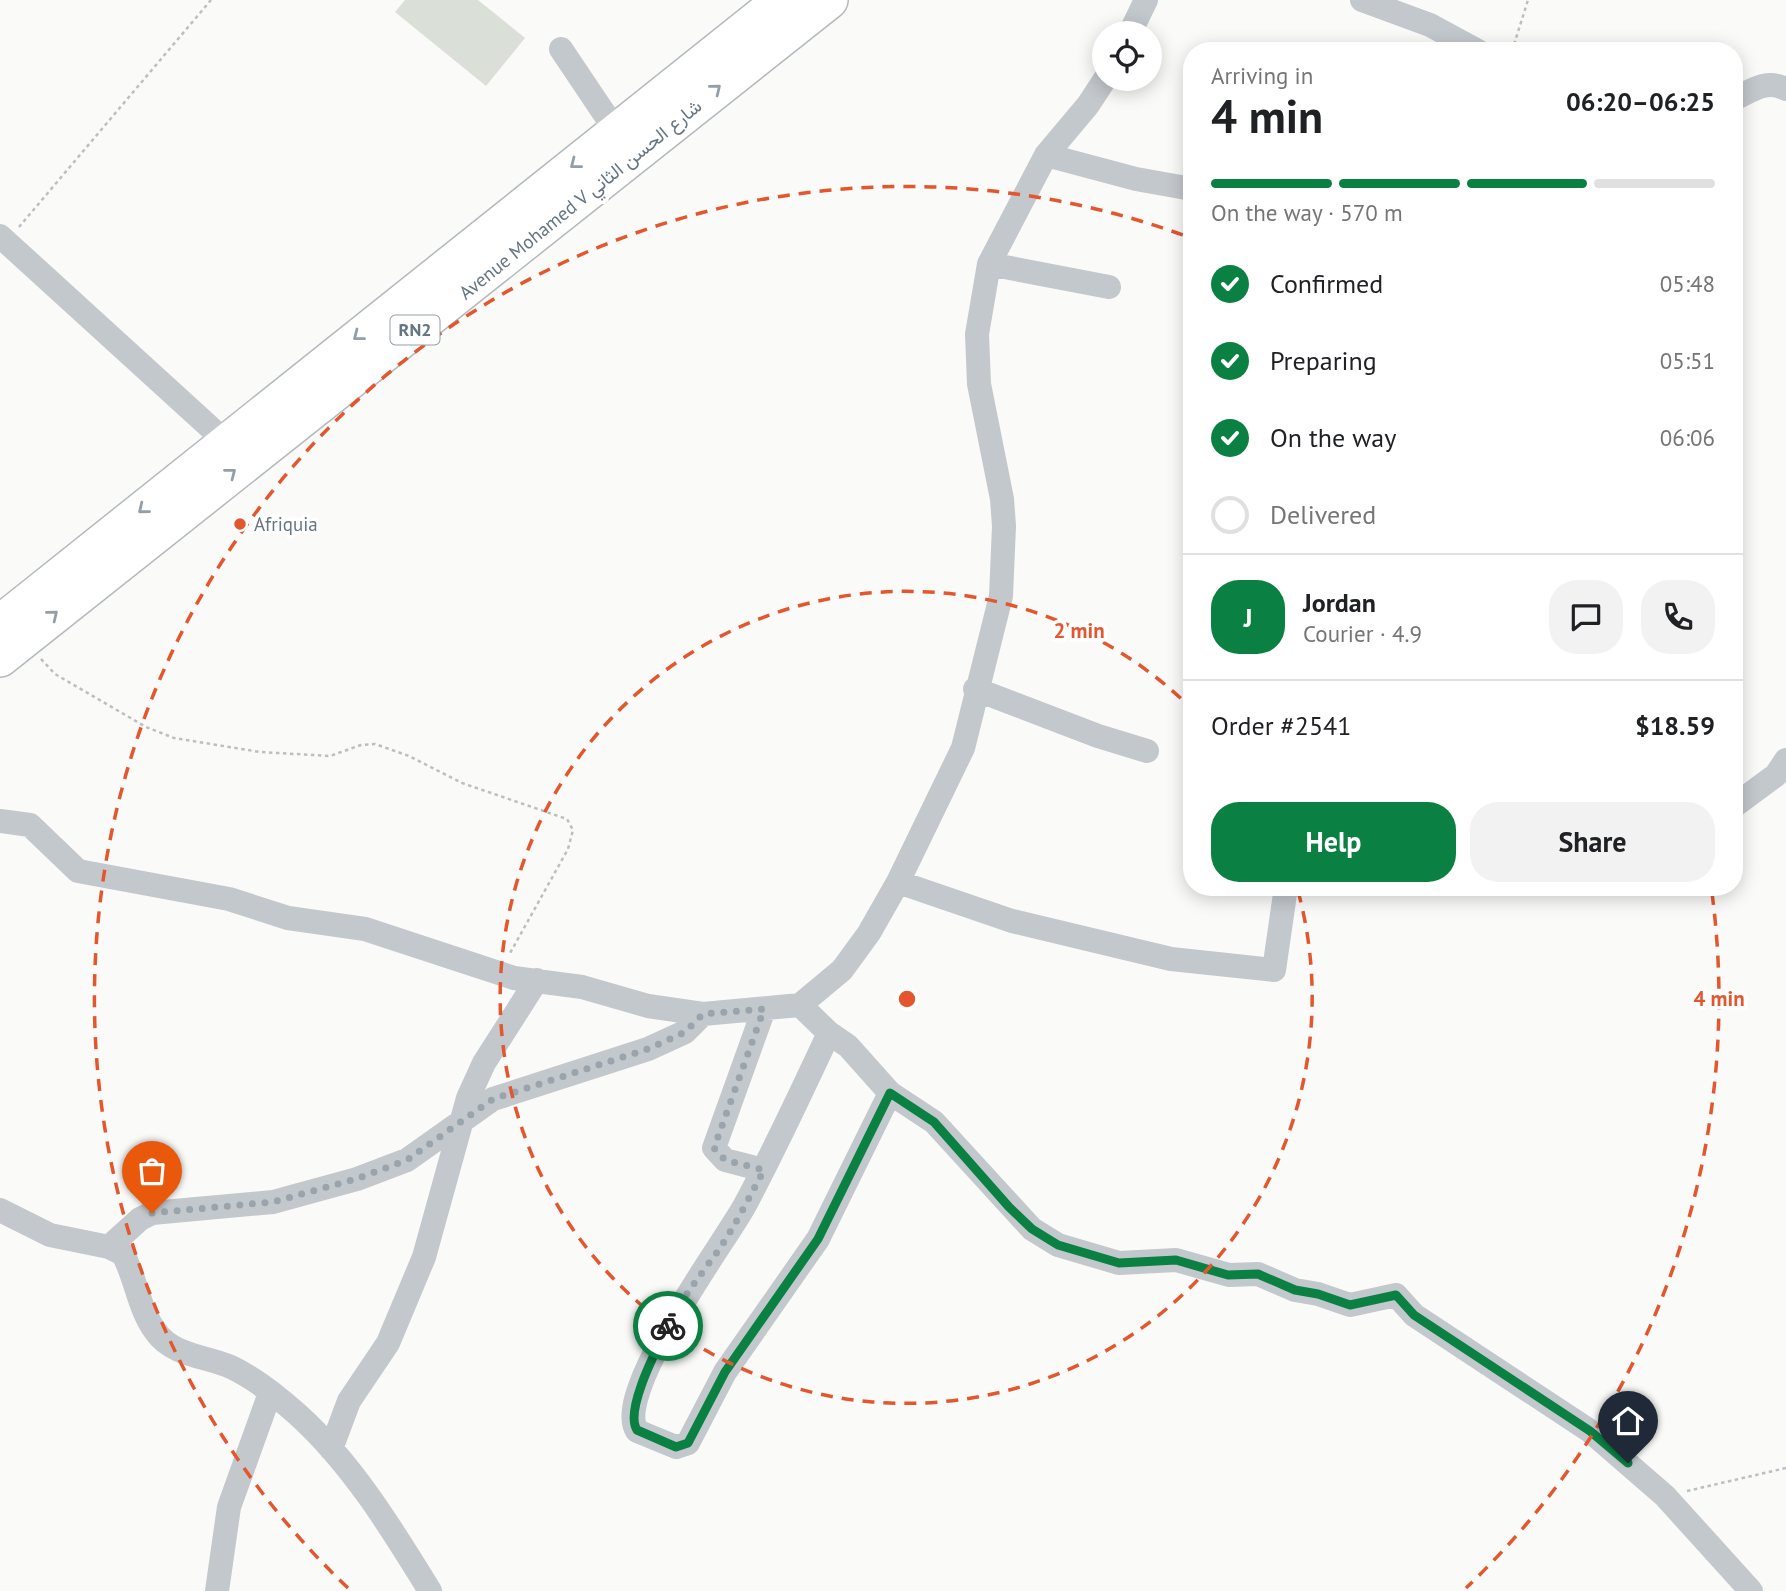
<!DOCTYPE html>
<meta charset="utf-8">
<style>
:root{--surface:#fff;--page:#f2f2f2;--text:#202124;--muted:#757577;--line:#e0e0e0;--accent:#0b8043}
body{margin:0;font-family:"PT Sans",Vazirmatn,sans-serif;background:var(--page);color:var(--text);height:100vh;display:flex;flex-direction:column;font-size:26px;white-space:nowrap}
*{box-sizing:border-box;margin:0}
p{font-size:23px;color:var(--muted)}
.icon{flex:none;width:38px;height:38px;fill:none;stroke:currentColor;stroke-width:2;stroke-linecap:round;stroke-linejoin:round}
.map{position:relative;flex:1;overflow:hidden}
.details{position:absolute;left:1183px;top:42px;width:560px;height:854px;display:flex;flex-direction:column;background:var(--surface);border-radius:28px;box-shadow:0 4px 18px #0003}
.details>*{flex:none}
.buttons{position:absolute;left:1092px;top:21px;display:grid;gap:14px}
.buttons a{display:grid;place-items:center;width:70px;height:70px;border-radius:50%;background:var(--surface);box-shadow:0 4px 18px #0003;font-size:35px}
.pin{position:absolute;display:grid;place-items:center;width:60px;height:60px;color:#fff;margin:-72px -30px;border-radius:50% 50% 50% 0;rotate:-45deg;box-shadow:0 0 7px #0007}
.pin .icon{rotate:45deg}
.courier{position:absolute;display:grid;place-items:center;width:70px;height:70px;margin:-35px;border:5px solid #0b8043;border-radius:50%;background:#fff;color:#222;box-shadow:0 2px 9px #0007}
.headline em{font-style:normal;font-weight:600}
.headline div{display:flex;flex-direction:column-reverse}
.headline{display:flex;align-items:center;justify-content:space-between;height:119px;padding:0 28px}
h1{font-size:46px;font-weight:600;line-height:52px}
.bar{display:grid;grid-template-columns:repeat(4,1fr);gap:10px 7px;align-content:center;height:84px;padding:0 28px}
.bar i{height:9px;border-radius:5px;background:var(--line)}
.bar .active{background:var(--accent)}
.bar p{grid-column:span 4}
.line{display:flex;align-items:center;gap:18px;padding:0 28px;border-top:2px solid var(--line)}
.line div{flex:1}
.round{display:grid;place-items:center;flex:none;width:74px;height:74px;border-radius:28px;background:var(--page)}
ol{padding:0 28px;list-style:none}
li{display:flex;align-items:center;gap:21px;height:77px}
li p{margin-inline-start:auto}
li .icon{padding:7px;border-radius:50%;background:var(--accent);color:#fff;stroke-width:4}
li:last-child{color:var(--muted)}
li i{width:38px;height:38px;border:4px solid var(--line);border-radius:50%}
.primary-button{display:flex;gap:14px;margin-top:auto;padding:14px 28px}
.primary-button a{flex:1;height:80px;border-radius:28px;background:var(--accent);color:#fff;font-size:28px;font-weight:600;line-height:80px;text-align:center}
.primary-button a+a{background:var(--page);color:var(--text)}
.map>svg:first-child{display:block}
.green{fill:#dadfd7}
.lines{fill:none;stroke-linecap:round;stroke-linejoin:round}
.highway-casing{stroke:#b4b9bd;stroke-width:40}
.path{stroke:#bbbfc2;stroke-width:2.5;stroke-dasharray:3.5 3.5;stroke-linecap:butt}
.minor{stroke:#c3c8cc;stroke-width:24}
.highway{stroke:#fff;stroke-width:37}
.oneway{stroke:#939fa8}
.done{stroke:#99a4ac;stroke-width:7;stroke-dasharray:0 12.6}
.route{stroke:#0b8043;stroke-width:9}
.ring{fill:none;stroke:#e4572e;stroke-width:3.5;stroke-dasharray:12 9}
.poi-dot{fill:#e4572e;stroke:#fff;stroke-width:2.5}
.labels{text-anchor:middle;stroke-width:7;stroke-linejoin:round;paint-order:stroke}
.shield{fill:#fff;stroke:#939fa8;stroke-width:2}
.shield-label{font-size:18px;font-weight:bold;fill:#657683}
.street-label{font-size:19px;fill:#657683;stroke:#fff}
.poi-label{font-size:19px;fill:#657683;stroke:#fff;text-anchor:start}
.centre{fill:#e4572e;stroke:#fff;stroke-width:3.5}
.ring-label{font-size:21px;text-anchor:middle;font-weight:bold;fill:#e4572e;stroke:#fff;stroke-width:7;stroke-linejoin:round;paint-order:stroke}
</style>
<div class="map">
<svg width="1786" height="1591" viewBox="0 0 1786 1591">
<rect width="100%" height="100%" fill="#fafaf8"/>
<path class="green" d="M405 0H478L525 38 486 86 395 12Z"/>
<g class="lines">
<g class="highway-casing">
<path id="highway" d="M0 624 782 0
M0 658 829 0"/>
</g>
<path class="path" d="M1512 51 1528 0
M19 227 211 0
M41 659 55 674 146 727 174 738 260 752 330 756 361 745 375 744 409 756 462 783 567 819 573 830 568 849 509 955
M1687 1491 1786 1468"/>
<path class="minor" d="M1362 0 1430 25 1478 51
M1130 33 1146 0
M561 49 616 131
M1734 99C1753 90 1766 79 1786 89
M1046 155 1136 179 1192 189
M0 236 225 441
M989 264 1109 287
M975 689 1098 736 1147 751
M1734 806 1776 775 1786 760
M0 821 30 825 78 871 229 899 288 918 365 929 514 978 582 987 648 1006 703 1014 800 1005 842 970 869 933 898 882 963 748 1001 596 1004 526 1002 499 979 384 977 334 989 264 1046 155 1088 105 1105 79
M898 882 1012 921 1171 959 1274 970 1286 887
M800 1005 829 1033 848 1046 890 1093 934 1122 1032 1229 1058 1245 1119 1263 1176 1260 1229 1275 1258 1274 1295 1290 1318 1294 1350 1305 1396 1295 1414 1315 1590 1431 1665 1496 1751 1591
M829 1033C802 1091 775 1149 745 1205 725 1242 612 1393 637 1431L676 1447 688 1443 725 1372 818 1239 890 1093
M763 1170 725 1160 714 1148 764 1009
M0 1210 50 1235 109 1247 123 1254C136 1278 139 1310 156 1332 173 1356 206 1356 231 1367 254 1378 277 1396 296 1413 351 1462 392 1529 430 1591
M109 1247 140 1219 152 1213 273 1202 357 1179 407 1160 493 1099 648 1049 685 1032 703 1014
M331 1449 349 1401 388 1343 424 1257 468 1098 484 1063 537 980
M217 1591 229 1507 270 1393"/>
<use href="#highway" class="highway"/>
</g>
<defs><path id="oneway-chevron" d="M-2-3.5L2.5 0L-2 3.5" fill="none" stroke-width="1.6" stroke-linecap="round" stroke-linejoin="round" transform="scale(1.75)"/></defs>
<g class="oneway">
<use href="#oneway-chevron" transform="translate(716 89) rotate(-39)"/>
<use href="#oneway-chevron" transform="translate(575 164) rotate(142)"/>
<use href="#oneway-chevron" transform="translate(358 336) rotate(142)"/>
<use href="#oneway-chevron" transform="translate(231 473) rotate(-38)"/>
<use href="#oneway-chevron" transform="translate(143 509) rotate(141)"/>
<use href="#oneway-chevron" transform="translate(53 615) rotate(-39)"/>
</g>
<g class="lines">
<path class="done" d="M152 1213 273 1202 356 1179 407 1160 493 1099 648 1049 685 1032 703 1014 764 1009 714 1148 725 1160 764 1170C747 1201 731 1235 709 1263 694 1284 679 1303 668 1326"/>
<path class="route" d="M668 1326C658 1347 624 1410 637 1430L676 1447 688 1443 725 1372 818 1239 890 1093 934 1122 1009 1207 1032 1229 1058 1245 1119 1263 1176 1260 1228 1275 1258 1274 1295 1290 1318 1294 1350 1305 1396 1295 1414 1315 1590 1431 1628 1463"/>
</g>
<g class="ring">
<path d="M1298 891A406 406 0 1 1 1192 709"/>
<path d="M348 1588A812 812 0 0 1 1191 238M1712 893A812 812 0 0 1 1466 1588"/>
</g>
<circle class="poi-dot" cx="240" cy="524" r="7"/>
<g class="labels">
<rect class="shield" x="390.5" y="315.5" width="49" height="29" rx="5"/>
<g class="shield-label">
<text x="415" y="336">RN2</text>
</g>
<g class="street-label">
<text transform="translate(580 199) rotate(-39)" y="7">Avenue Mohamed V شارع الحسن الثاني</text>
</g>
<g class="poi-label">
<text x="254" y="531">Afriquia</text>
</g>
</g>
<circle cx="907" cy="999" r="10" class="centre"/>
<g class="ring-label">
<text x="1079" y="638">2 min</text>
<text x="1719" y="1006">4 min</text>
</g>
</svg>
<div class="buttons">
<a><svg class="icon" aria-label="locate" viewBox="0 0 24 24"><circle cx="12" cy="12" r="6"/><path d="M12 2v4M12 18v4M2 12h4M18 12h4"/></svg></a>
</div>
<div class="pin" style="left:152px;top:1213px;background:#ea580c"><svg class="icon" aria-label="bag" viewBox="0 0 24 24"><path d="M5 8h14l-1 12H6zM9 8a3 3 0 0 1 6 0"/></svg></div>
<div class="pin" style="left:1628px;top:1463px;background:#1f2937"><svg class="icon" aria-label="home" viewBox="0 0 24 24"><path d="M3 11l9-7 9 7M6 9v11h12V9"/></svg></div>
<div class="courier" style="left:668px;top:1326px"><svg class="icon" aria-label="bike" viewBox="0 0 24 24"><circle cx="6" cy="16" r="4"/><circle cx="18" cy="16" r="4"/><path d="M6 16l4-8h5l3 8M10 8l3 8H6M13 5h3"/></svg></div>
<section class="details">
<div class="headline"><div><h1>4 min</h1><p>Arriving in</p></div><em>06:20–06:25</em></div>
<div class="bar"><i class="active"></i><i class="active"></i><i class="active"></i><i></i><p>On the way · 570 m</p></div>
<ol>
<li><svg class="icon" aria-label="check" viewBox="0 0 24 24"><path d="M5 12l5 5 9-10"/></svg>Confirmed<p>05:48</p></li>
<li><svg class="icon" aria-label="check" viewBox="0 0 24 24"><path d="M5 12l5 5 9-10"/></svg>Preparing<p>05:51</p></li>
<li><svg class="icon" aria-label="check" viewBox="0 0 24 24"><path d="M5 12l5 5 9-10"/></svg>On the way<p>06:06</p></li>
<li><i></i>Delivered</li>
</ol>
<div class="line" style="height:126px"><b class="round" style="background:var(--accent);color:#fff">J</b><div><b>Jordan</b><p>Courier · 4.9</p></div><a class="round"><svg class="icon" aria-label="chat" viewBox="0 0 24 24"><path d="M4 5h16v11H9l-5 4z"/></svg></a><a class="round"><svg class="icon" aria-label="phone" viewBox="0 0 24 24"><path d="M5 4h4l2 5-3 2q2 4 5 5l2-3 5 2v4C11 20 4 13 5 4z"/></svg></a></div>
<div class="line" style="height:91px"><div>Order #2541</div><b>$18.59</b></div>
<div class="primary-button"><a>Help</a><a>Share</a></div>
</section>
</div>
